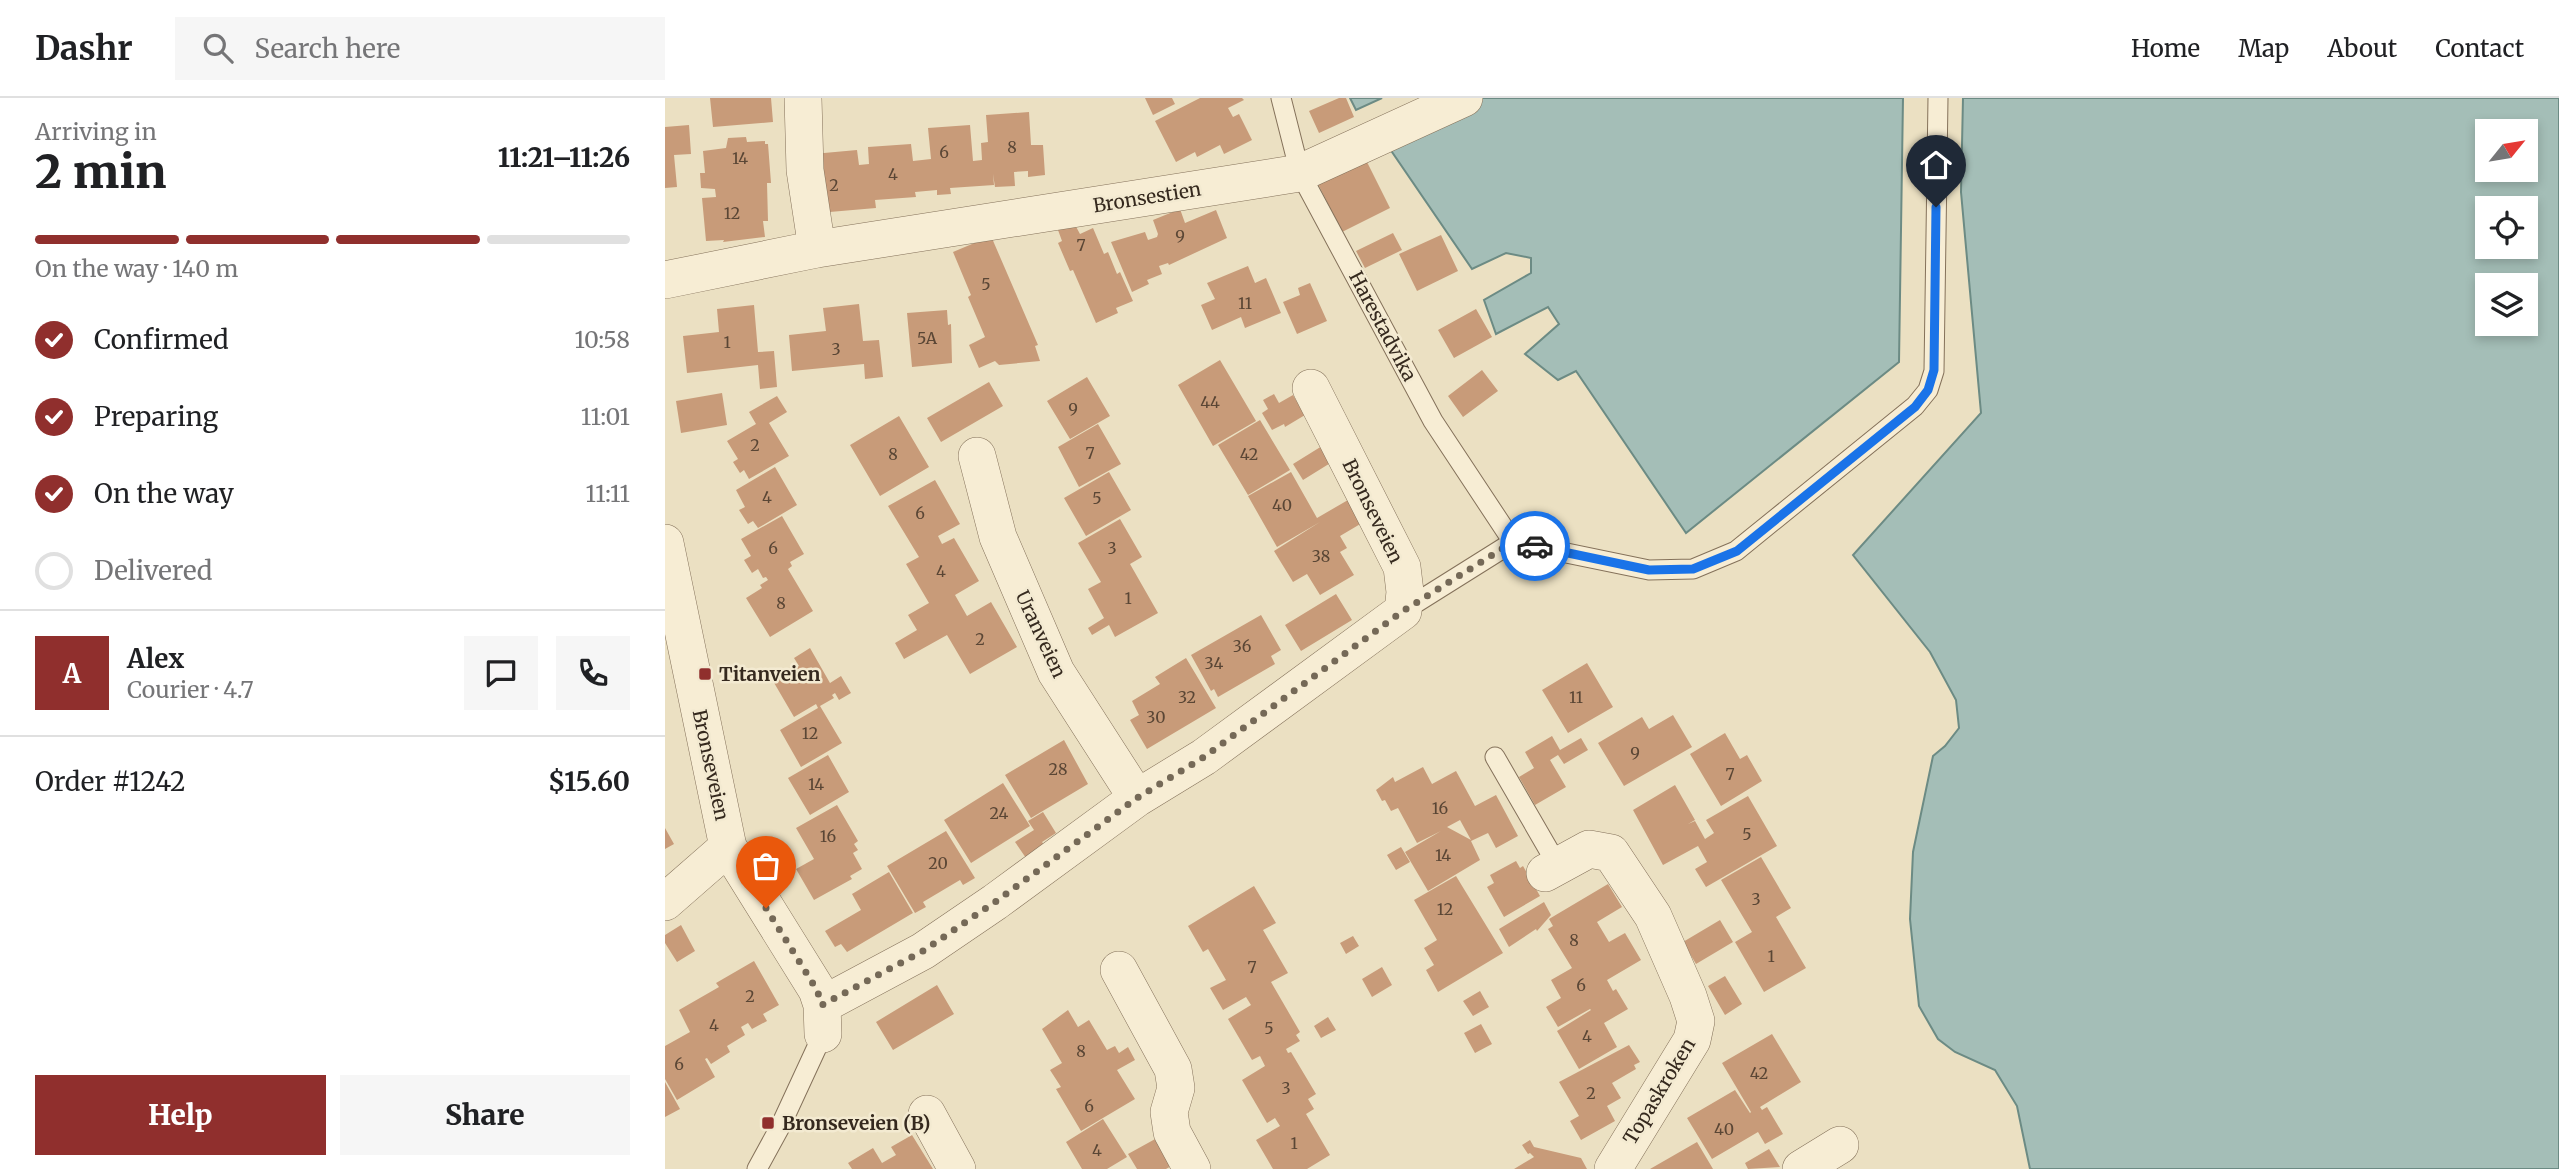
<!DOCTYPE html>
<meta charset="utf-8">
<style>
:root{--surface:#fff;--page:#f6f6f6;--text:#202124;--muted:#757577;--line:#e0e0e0;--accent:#902f2d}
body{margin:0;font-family:Merriweather,serif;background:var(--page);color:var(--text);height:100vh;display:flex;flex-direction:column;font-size:26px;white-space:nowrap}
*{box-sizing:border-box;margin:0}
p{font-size:23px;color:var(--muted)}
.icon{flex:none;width:38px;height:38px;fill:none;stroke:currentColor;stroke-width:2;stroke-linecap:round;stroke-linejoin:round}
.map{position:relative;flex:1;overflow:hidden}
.sheet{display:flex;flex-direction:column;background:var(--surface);width:665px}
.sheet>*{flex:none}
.needle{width:46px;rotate:60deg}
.controls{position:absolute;left:1810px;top:21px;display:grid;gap:14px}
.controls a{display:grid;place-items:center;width:63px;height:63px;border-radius:0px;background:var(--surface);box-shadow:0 4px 10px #0003;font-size:35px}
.pin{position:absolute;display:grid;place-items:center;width:60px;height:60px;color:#fff;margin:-72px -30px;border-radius:50% 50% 50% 0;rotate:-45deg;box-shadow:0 0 7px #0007}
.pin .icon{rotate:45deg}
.courier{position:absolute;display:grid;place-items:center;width:70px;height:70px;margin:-35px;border:5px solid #1a73e8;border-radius:50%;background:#fff;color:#222;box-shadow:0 2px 9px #0007}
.overview em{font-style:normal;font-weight:800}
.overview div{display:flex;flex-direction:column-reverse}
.overview{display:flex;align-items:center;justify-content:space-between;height:119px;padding:0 35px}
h1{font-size:46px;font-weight:800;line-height:52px}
.bar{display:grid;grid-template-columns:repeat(4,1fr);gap:10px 7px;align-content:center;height:84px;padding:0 35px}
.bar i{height:9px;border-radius:5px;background:var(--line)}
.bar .selected{background:var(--accent)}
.bar p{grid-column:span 4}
.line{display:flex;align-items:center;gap:18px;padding:0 35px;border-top:2px solid var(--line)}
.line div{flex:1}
.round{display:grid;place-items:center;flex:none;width:74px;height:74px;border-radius:0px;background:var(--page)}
ol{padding:0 35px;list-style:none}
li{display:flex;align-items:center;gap:21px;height:77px}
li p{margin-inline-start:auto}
li .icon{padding:7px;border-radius:50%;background:var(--accent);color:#fff;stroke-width:4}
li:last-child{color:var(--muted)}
li i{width:38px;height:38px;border:4px solid var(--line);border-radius:50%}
.action{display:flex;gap:14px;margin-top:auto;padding:14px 35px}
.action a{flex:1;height:80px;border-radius:0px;background:var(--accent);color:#fff;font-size:28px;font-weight:800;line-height:80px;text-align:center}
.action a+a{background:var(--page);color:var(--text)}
header{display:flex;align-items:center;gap:42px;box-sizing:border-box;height:98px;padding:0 35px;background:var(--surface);border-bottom:2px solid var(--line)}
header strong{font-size:33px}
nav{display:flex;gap:38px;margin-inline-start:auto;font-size:24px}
.search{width:490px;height:63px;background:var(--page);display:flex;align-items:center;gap:18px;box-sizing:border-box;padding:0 24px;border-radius:0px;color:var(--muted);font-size:26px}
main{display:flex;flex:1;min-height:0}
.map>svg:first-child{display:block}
.water{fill:#a4beb7;stroke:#6c8b84;stroke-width:2;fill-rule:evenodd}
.building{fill:#c89b79;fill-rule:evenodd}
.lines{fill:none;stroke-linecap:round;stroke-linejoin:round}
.service-casing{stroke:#84715a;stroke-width:21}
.minor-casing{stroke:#84715a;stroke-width:38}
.service{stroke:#f7edd4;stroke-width:19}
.minor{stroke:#f7edd4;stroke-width:37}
.done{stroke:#756957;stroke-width:7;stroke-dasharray:0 12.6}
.route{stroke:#1a73e8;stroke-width:9}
.poi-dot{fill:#902f2d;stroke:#f3ead1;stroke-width:2.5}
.labels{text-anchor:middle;stroke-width:5;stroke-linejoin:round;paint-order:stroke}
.number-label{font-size:16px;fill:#5a4635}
.street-label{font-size:19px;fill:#35291e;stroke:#f3ead1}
.poi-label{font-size:19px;font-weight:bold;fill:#35291e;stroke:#f3ead1;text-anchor:start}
</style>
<header>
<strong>Dashr</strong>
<div class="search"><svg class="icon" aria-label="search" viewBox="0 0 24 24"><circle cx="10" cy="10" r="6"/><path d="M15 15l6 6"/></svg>Search here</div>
<nav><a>Home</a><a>Map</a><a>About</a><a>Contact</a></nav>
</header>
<main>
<section class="sheet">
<div class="overview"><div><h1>2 min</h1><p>Arriving in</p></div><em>11:21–11:26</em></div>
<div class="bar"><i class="selected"></i><i class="selected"></i><i class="selected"></i><i></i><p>On the way · 140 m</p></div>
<ol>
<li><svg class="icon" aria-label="check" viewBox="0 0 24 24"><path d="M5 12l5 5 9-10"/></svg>Confirmed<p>10:58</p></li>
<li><svg class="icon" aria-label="check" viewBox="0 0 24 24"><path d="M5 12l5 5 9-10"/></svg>Preparing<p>11:01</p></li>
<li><svg class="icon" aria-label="check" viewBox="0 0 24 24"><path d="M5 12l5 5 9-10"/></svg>On the way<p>11:11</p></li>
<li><i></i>Delivered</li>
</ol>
<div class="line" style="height:126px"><b class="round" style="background:var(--accent);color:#fff">A</b><div><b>Alex</b><p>Courier · 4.7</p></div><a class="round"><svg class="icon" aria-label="chat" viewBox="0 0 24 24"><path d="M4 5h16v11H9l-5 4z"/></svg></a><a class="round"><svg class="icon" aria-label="phone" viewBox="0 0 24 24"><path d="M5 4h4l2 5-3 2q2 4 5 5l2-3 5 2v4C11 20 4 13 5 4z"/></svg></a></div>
<div class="line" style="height:91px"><div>Order #1242</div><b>$15.60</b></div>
<div class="action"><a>Help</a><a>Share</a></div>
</section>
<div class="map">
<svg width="1894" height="1071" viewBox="0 0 1894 1071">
<rect width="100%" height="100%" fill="#ebe0c2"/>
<path class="water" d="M685 0H717L691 12Z
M805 0H1238L1234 264 1021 435 911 273 893 282 860 256 894 226 883 209 831 236 819 202 866 175V160L841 155 807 171 725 51Z
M1298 0H1894V1071H1365L1352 1008 1330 972 1290 954 1273 941 1254 908 1245 821 1248 754 1268 658 1280 648 1294 630 1291 602 1265 554 1188 457 1316 315 1296 94ZM1860 33V72H1822V33ZM1860 110V149H1822V110ZM1860 187V226H1822V187Z"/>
<path class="building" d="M45 0H106L108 24 48 29Z
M480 0H507L510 6 488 17Z
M535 0H577L579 2 563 10 568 19 574 16 587 42 559 56 555 47 532 59 530 54 511 64 490 23Z
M674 0H681L689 19 654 35 644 13Z
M364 14 366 47H378L380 77 363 79V73L349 74 350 88 330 89 328 76 329 87 285 90 286 96 272 97V92L250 94 251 99 210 102 211 110 153 115 148 56 192 52 194 67 204 66 203 49 246 46 248 63 266 61 263 30 305 27 308 63 317 62 316 45 323 44 321 17Z
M24 27 26 56 9 57 12 89 0 90V29Z
M81 39 82 44 100 43V46H103L106 85H102L103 123H98L100 139 58 144 59 142 41 143 37 100 51 99 50 91 36 90 35 75H40L38 53 61 50 63 40Z
M699 58 725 110 677 134 651 82Z
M515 111 520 125 551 112 562 140 504 167 503 165 494 168 497 176 482 182 484 186 467 194 446 144 480 134 483 142 492 139 493 136 488 122Z
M409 125 415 136 428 130 439 156 443 154 452 176 455 174 468 203 451 210 453 215 431 225 408 172 405 173 393 145 397 143 393 132Z
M728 135 737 152 700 170 691 153Z
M776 137 793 173 752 193 734 156Z
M326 138 373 247 370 248 375 263 334 267 330 263 314 270 304 247 320 239 303 199 306 197 288 154Z
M583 168 590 185 601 180 616 215 580 230 576 219 547 232 536 207 550 201 542 185Z
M645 185 662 223 632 236 618 204 635 197 633 190Z
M194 206 198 243 214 242 218 279 200 281 199 266 127 273 124 237 161 233 158 210Z
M89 207 93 254 109 253 112 289 95 291 93 267 22 275 18 238 54 234 52 211Z
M811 211 827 239 789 260 773 232Z
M282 212 283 227 286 226 287 265 247 269 242 215Z
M555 262 591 323 548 348 513 287Z
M817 272 833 293 798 319 783 298Z
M422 279 445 318 405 341 382 303Z
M324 284 338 308 276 344 262 320Z
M57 295 62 327 16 335 11 303Z
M609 296 614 305 628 297 640 317 620 329 619 326 607 332 597 315 603 311 598 302Z
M112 298 122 314 104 325 124 358 84 381 79 372 75 375 68 364 73 361 62 343 91 326 84 314Z
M234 318 264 369 215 398 185 347Z
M595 322 625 372 583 397 553 347Z
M433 326 456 366 414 389 393 349Z
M657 348 667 364 638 382 628 366Z
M110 369 132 407 93 430 88 423 83 426 74 412 80 409 71 392Z
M444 374 466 412 421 438 399 400Z
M626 374 652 420 683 402 697 425 675 438 682 450 675 454 689 477 655 497 642 476 628 484 609 453 655 424 612 449 583 398Z
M270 382 295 426 273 438 277 446 289 440 314 483 290 497 302 518 326 504 352 549 305 576 282 537 239 561 230 545 252 532 243 517 264 505 241 466 254 459 223 408Z
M117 418 139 456 125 464 127 468 123 471 148 513 105 539 81 500 97 490 95 487 103 482 101 479 98 480 93 471 87 475 79 462 86 458 76 441Z
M455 421 477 459 465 466 493 515 450 539 444 527 427 537 423 530 439 520 423 491 436 484 413 445Z
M671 496 687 522 636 553 620 527Z
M596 517 616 552 606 558 610 566 553 599 549 591 546 593 526 557Z
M145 550 165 585 176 578 186 595 174 602 170 595 167 597 169 600 155 608 177 645 136 669 115 632 153 610 151 606 129 619 108 583 134 568 129 560Z
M521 560 551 610 482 651 465 622 474 617 467 603 495 586 490 579Z
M922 565 948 609 903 635 877 592Z
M1008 617 1027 649 959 688 933 645 977 619 984 631Z
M1060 635 1075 661 1082 657 1097 683 1056 708 1025 656Z
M887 638 895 652 916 640 923 652 899 666 893 657 885 662 901 689 870 707 854 679 869 670 860 654Z
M399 642 423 686 366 720 340 677Z
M163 657 184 694 145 717 123 680Z
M758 669 767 686 791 673 810 708 831 697 853 738 831 750 823 735 806 743 815 762 763 793 740 754 776 733 752 745 733 710 726 713 720 702 717 703 711 692 728 679 730 684ZM795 722 806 742 782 729Z
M338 685 365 728 306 765 279 722Z
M1010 687 1030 722 1023 726 1030 723 1040 741 1049 735 1041 722 1083 698 1112 748 1041 789 1030 771 1042 764 1033 748 998 767 968 712Z
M172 707 193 743 189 746 193 752 188 755 197 771 185 778 187 781 149 802 131 771 149 761 131 730Z
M378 714 391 735 377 744 380 748 361 760 350 744 369 732 363 723Z
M0 730 9 746 0 751Z
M281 733 310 780 298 787 295 782 258 804 261 809 250 815 222 768Z
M736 749 745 764 731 772 722 757Z
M1096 759 1126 810 1111 819 1141 870 1099 894 1070 844 1087 834 1056 782Z
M851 763 855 770 858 768 875 798 839 819 822 789 829 785 825 777Z
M224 774 248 815 182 854 176 846 170 849 160 833 196 812 187 796Z
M791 778 838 855 773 894 761 872 769 867 759 850 772 842 749 802Z
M943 786 957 809 932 824 944 844 960 835 976 862 942 882 948 893 951 891 963 911 939 925 952 949 914 971 892 933 926 912 925 911 893 929 881 909 896 900 886 882 907 870 883 831 888 828 884 821Z
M589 788 611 825 598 832 623 875 606 884 635 934 631 937 635 943 621 951 623 955 626 954 651 996 643 1001 649 1011 641 1016 665 1057 642 1071H608L591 1042 615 1028 610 1020 602 1025 577 982 600 968 595 958 587 962 563 921 586 907 581 899 558 912 545 890 561 882 543 851 538 854 523 828Z
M879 804 886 817 872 833 871 831 844 849 834 831Z
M1055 822 1068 844 1031 866 1018 844Z
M16 827 30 853 12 864 0 845V837Z
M688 838 694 848 681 856 675 845Z
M89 863 114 907 98 916 102 923 87 931 83 925 76 929 80 937 62 948 65 954 46 966 42 960 40 961 50 979 12 1002 0 981V948L25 934 14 912 54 889 51 885Z
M717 869 727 887 707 899 697 881Z
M1060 878 1077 906 1060 917 1043 888Z
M272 887 289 916 228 952 211 924Z
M815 893 824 909 808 918 798 903Z
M403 912 413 929 424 922 442 952 450 948 454 955 463 949 470 962 452 972 470 1001 416 1033 391 991 396 989 385 972 397 965 377 931Z
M663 919 671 932 656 940 649 928Z
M816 926 827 946 810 955 799 935Z
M1107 936 1136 984 1095 1009 1097 1012 1102 1009 1118 1036 1100 1046 1093 1034 1047 1061 1022 1020 1070 992 1085 1015 1086 1014 1057 965Z
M964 947 975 964 969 967 971 971 947 985 956 1000 942 1008 950 1023 916 1042 905 1023 914 1018 894 984Z
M0 984 15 1011 0 1019Z
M438 1021 462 1059 442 1071H417L401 1044Z
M247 1037 268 1071H187L183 1065 208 1050 217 1065 231 1057 226 1049Z
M492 1040 508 1067 501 1071H472L463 1056Z
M865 1042 869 1049 916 1060 922 1071H849L869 1059 865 1055 863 1056 857 1047Z
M1032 1044 1048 1071H985Z
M1104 1051 1115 1069 1083 1071 1080 1065Z"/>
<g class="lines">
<g class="service-casing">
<path id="service" d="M616 0 635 75 768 323 848 444
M738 513 848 444 984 472 1028 471 1071 453 1250 308 1263 292 1269 273 1273 0
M830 659 893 768
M92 1071 115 1029 158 936"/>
</g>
<g class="minor-casing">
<path id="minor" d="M138 0 140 72 152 151
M0 182 152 151 635 75 799 0
M312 358 333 439 391 574 472 700
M0 445 63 749 152 892 157 907 158 936
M880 775 924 751 946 755 988 818 1023 898 1031 923 1027 942 948 1071
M0 804 63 749
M454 872 508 971 511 990 504 1014 507 1034 527 1071
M157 907 258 853 330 804 472 700 539 659 738 513 740 494 737 469 646 290
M262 1016 292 1071
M1136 1071 1175 1047"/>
</g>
<use href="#service" class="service"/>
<use href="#minor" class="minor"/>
</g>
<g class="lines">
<path class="done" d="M101 810 152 892 157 907 258 853 330 804 472 700 539 659 738 513 848 444 870 448"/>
<path class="route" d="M870 448 984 472 1028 471 1072 453 1250 309 1263 292 1269 272 1271 109"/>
</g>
<g class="poi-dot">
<rect x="33" y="569" width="14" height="14" rx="3.5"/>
<rect x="96" y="1018" width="14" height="14" rx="3.5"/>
</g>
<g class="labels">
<g class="number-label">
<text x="347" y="55">8</text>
<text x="279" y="60">6</text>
<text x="75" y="66">14</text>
<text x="228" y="82">4</text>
<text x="169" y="93">2</text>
<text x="67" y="121">12</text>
<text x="515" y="144">9</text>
<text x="416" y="153">7</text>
<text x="321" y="192">5</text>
<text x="580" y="211">11</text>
<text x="262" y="246">5A</text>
<text x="62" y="250">1</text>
<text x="171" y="257">3</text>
<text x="545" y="310">44</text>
<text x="408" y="317">9</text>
<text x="90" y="353">2</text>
<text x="425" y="361">7</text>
<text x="228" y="362">8</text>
<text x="584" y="362">42</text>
<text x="102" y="405">4</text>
<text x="432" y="406">5</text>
<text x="617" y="413">40</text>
<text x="255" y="421">6</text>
<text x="108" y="456">6</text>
<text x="447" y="456">3</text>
<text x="656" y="464">38</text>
<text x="276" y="479">4</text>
<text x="463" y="506">1</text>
<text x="116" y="511">8</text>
<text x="315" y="547">2</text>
<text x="577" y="554">36</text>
<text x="549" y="571">34</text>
<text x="522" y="605">32</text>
<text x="911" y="605">11</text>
<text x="491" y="625">30</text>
<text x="145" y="641">12</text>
<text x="970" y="661">9</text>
<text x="393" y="677">28</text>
<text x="1065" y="682">7</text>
<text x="151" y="692">14</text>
<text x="775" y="716">16</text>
<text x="334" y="721">24</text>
<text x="1082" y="742">5</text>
<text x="163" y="744">16</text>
<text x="778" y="763">14</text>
<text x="273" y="771">20</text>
<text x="1091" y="807">3</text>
<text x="780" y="817">12</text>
<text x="909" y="848">8</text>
<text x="1106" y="864">1</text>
<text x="587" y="875">7</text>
<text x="916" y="893">6</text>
<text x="85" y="904">2</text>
<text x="49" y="933">4</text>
<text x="604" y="936">5</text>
<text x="922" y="944">4</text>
<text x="416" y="959">8</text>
<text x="14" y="972">6</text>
<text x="1094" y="981">42</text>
<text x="621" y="996">3</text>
<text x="926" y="1001">2</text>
<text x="424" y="1014">6</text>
<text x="1059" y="1037">40</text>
<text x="629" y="1051">1</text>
<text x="432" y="1058">4</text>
</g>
<g class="street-label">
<text transform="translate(482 99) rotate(-9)" y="7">Bronsestien</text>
<text transform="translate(718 228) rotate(62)" y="7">Harestadvika</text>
<text transform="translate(708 413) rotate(64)" y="7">Bronseveien</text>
<text transform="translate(376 536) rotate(65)" y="7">Uranveien</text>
<text transform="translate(46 667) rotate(78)" y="7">Bronseveien</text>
<text transform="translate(994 993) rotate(-59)" y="7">Topaskroken</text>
</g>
<g class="poi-label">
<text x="54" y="583">Titanveien</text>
<text x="117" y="1032">Bronseveien (B)</text>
</g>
</g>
</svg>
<div class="controls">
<a><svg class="needle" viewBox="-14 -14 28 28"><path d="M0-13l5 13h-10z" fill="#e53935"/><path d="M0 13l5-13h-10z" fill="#757577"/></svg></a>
<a><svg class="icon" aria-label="locate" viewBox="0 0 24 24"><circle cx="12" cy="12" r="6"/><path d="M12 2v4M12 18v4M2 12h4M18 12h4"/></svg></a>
<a><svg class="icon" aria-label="layers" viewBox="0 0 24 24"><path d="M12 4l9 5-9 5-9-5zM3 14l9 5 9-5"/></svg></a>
</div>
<div class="pin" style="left:101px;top:810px;background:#ea580c"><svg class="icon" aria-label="bag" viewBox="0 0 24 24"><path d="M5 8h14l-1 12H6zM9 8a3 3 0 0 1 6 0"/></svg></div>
<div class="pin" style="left:1271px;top:109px;background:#1f2937"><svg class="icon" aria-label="home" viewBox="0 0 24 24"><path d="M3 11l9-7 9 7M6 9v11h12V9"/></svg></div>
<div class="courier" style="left:870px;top:448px"><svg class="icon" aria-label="car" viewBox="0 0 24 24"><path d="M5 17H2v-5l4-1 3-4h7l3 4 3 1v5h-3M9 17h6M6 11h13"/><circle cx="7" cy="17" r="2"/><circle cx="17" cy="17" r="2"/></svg></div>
</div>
</main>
